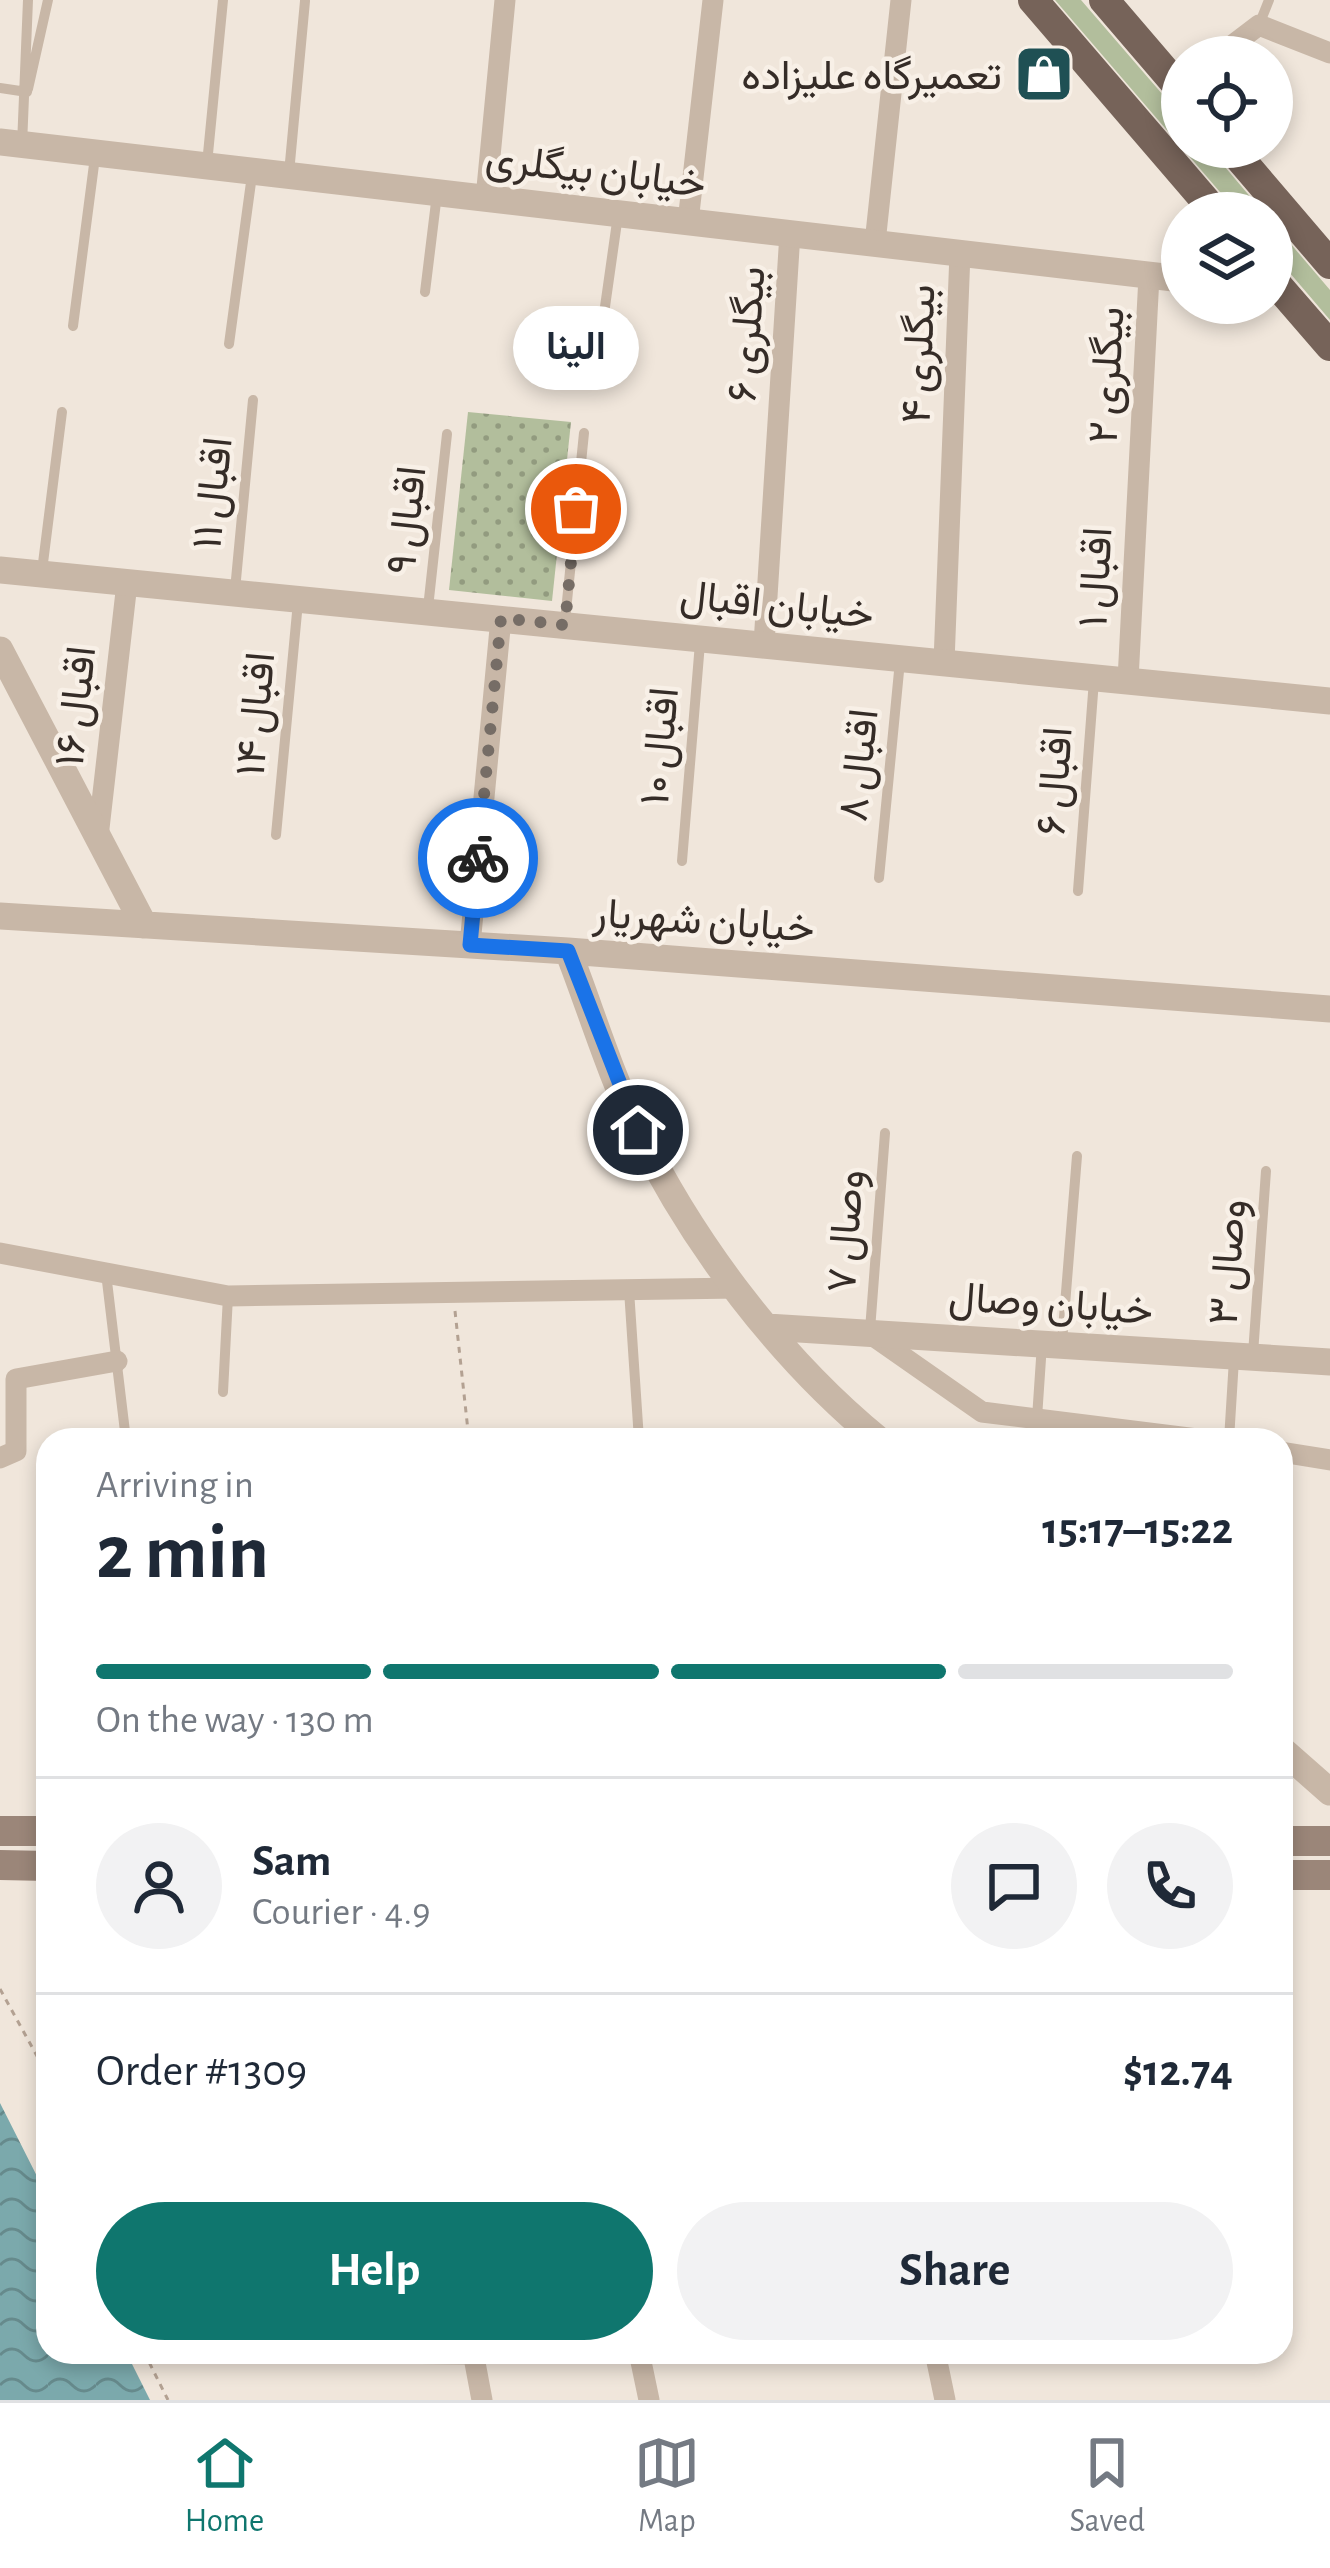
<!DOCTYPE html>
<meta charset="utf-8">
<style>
:root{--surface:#fff;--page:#f2f2f3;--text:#1f2937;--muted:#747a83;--line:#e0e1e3;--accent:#0f766e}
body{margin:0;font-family:"Alegreya Sans",Vazirmatn,sans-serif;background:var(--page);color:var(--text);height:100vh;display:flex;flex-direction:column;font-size:45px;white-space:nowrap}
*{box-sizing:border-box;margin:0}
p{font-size:39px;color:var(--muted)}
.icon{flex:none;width:66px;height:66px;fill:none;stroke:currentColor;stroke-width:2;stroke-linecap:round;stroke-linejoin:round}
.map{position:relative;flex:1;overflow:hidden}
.panel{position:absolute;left:36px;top:1428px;width:1257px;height:936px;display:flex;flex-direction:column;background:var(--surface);border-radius:36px;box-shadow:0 6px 18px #0003}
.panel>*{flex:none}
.tools{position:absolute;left:1161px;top:36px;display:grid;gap:24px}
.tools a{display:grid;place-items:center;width:132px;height:132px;border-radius:50%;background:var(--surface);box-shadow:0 6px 18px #0003;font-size:60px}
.pin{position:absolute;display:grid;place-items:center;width:102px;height:102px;color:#fff;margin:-51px;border:6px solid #fff;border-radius:50%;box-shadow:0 3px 12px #0007}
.courier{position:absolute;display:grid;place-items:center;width:120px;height:120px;margin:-60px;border:9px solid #1a73e8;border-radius:50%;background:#fff;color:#222;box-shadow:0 3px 15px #0007}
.bubble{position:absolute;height:84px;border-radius:42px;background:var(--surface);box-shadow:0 6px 18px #0003;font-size:39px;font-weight:700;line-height:84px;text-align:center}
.headline em{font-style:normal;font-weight:700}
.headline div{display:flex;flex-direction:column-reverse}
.headline{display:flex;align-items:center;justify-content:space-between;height:204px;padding:0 60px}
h1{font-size:78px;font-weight:700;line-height:90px}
.bar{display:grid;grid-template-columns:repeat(4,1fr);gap:18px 12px;align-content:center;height:144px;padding:0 60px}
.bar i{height:15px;border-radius:9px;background:var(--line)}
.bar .on{background:var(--accent)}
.bar p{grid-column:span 4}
.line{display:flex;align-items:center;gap:30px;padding:0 60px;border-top:3px solid var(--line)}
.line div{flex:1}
.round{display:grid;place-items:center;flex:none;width:126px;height:126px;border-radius:63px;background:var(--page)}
.primary-button{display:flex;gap:24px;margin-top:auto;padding:24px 60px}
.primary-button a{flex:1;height:138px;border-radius:72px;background:var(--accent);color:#fff;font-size:48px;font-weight:700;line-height:138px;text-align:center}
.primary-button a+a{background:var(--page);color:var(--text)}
.menu{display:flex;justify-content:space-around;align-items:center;height:168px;border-top:3px solid var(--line);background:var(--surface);font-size:33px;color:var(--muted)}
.menu a{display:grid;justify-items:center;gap:6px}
.menu .on{color:var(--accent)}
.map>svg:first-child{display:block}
.grass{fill:#b2be9c}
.park{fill:url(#park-dots)}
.water{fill:url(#water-waves)}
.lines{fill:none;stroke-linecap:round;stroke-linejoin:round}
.path{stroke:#b3a192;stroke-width:3;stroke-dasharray:6 6;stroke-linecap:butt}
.service{stroke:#c8b7a7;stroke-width:10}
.minor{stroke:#c8b7a7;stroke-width:21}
.tertiary{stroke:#c8b7a7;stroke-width:27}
.secondary{stroke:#9b8679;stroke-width:30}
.primary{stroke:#766359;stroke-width:30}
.done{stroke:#766d66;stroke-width:12;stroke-dasharray:0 21.6}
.route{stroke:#1a73e8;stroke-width:15}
.labels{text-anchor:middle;stroke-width:9;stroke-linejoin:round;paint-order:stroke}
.poi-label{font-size:42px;fill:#352c27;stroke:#f8f0e7;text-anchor:end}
.street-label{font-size:42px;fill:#352c27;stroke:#f8f0e7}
</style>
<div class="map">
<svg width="1330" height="2400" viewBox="0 0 1330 2400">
<defs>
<pattern id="park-dots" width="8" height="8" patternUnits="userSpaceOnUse" patternTransform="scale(3)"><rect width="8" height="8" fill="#b2be9c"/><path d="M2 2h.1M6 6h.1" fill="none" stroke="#929b7f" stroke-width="1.8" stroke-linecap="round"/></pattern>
<pattern id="water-waves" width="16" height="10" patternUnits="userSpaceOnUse" patternTransform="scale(3)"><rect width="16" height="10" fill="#7ba9ac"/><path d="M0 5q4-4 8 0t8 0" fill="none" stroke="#668a8c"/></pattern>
</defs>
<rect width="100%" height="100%" fill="#f0e6db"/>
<path class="grass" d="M1055 0H1081L1182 117V147H1208L1264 213H1238Z
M1272 222 1330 290V320L1272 252Z"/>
<path class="park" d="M468 412 571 422 552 601 449 590Z"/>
<path class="water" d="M0 2103 48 2198V2352H126L150 2400H0Z"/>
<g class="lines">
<path class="path" d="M455 1311 469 1440
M0 1989 48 2076
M144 2352 168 2400"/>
<path class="service" d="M1259 25 1269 0
M0 88 27 92
M28 89 48 0
M22 145 28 0
M207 164 223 0
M289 173 305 1
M425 292 437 194
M73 326 95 157
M229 344 252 175
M599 349 618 215
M42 571 62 412
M235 590 253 400
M428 608 447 434
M565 621 584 433
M276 835 298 602
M682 861 700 643
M879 878 900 661
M1078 891 1094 680
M106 1273 126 1440
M629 1290 639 1440
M870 1330 885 1133
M1062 1342 1077 1156
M1253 1354 1266 1171
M223 1392 228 1296
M1037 1418 1042 1344
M1229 1440 1234 1359"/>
<path class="minor" d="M1217 57 1259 25 1330 53
M486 198 505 0
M688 222 713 0
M875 243 901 0
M764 644 790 233
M944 662 960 253
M1128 680 1149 276
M98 837 127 583
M470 945 501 618
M0 1253 228 1296 738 1288
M869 1333 982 1412 1205 1440
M1281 1452 1330 1460
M0 1458 16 1451V1379L117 1361
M262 2352 473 2354
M473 2352 482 2400
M639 2352 649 2400
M935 2352 945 2400"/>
<path class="tertiary" d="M0 142 1182 279
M0 570 1330 701
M0 650 144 925
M0 916 568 951 1330 1009
M568 951C591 1010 610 1074 638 1131 694 1245 780 1359 879 1440
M767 1327 1330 1362
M1281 1749 1330 1792"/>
<path class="secondary" d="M0 1831H48
M1281 1841H1330
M0 1865 48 1866
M1281 1875H1330"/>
<path class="primary" d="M1033 0 1216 213
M1104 0 1182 91
M1230 147 1330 264
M1272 279 1330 346"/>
</g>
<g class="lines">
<path class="done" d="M478 858 501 618 565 625 576 509"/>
<path class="route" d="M478 858 470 945 568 951 638 1130"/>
</g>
<defs>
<g id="shop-square" transform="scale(3)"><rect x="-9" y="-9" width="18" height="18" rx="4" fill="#1f5054" stroke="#f8f0e7"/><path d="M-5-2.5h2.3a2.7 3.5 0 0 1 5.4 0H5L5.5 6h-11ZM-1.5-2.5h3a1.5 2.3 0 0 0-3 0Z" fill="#fff"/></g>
</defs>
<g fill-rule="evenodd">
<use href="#shop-square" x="1044" y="74"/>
</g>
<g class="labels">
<g class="poi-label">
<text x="1002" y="89">تعمیرگاه علیزاده</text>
</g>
<g class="street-label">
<text transform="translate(596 169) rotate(7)" y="15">خیابان بیگلری</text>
<text transform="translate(745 334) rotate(-86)" y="15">بیگلری ۶</text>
<text transform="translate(917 354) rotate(-88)" y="15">بیگلری ۴</text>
<text transform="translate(1105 375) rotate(-87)" y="15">بیگلری ۲</text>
<text transform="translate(211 493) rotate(-84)" y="15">اقبال ۱۱</text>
<text transform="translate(405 520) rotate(-84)" y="15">اقبال ۹</text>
<text transform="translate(1094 577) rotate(-87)" y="15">اقبال ۱</text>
<text transform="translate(777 603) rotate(6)" y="15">خیابان اقبال</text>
<text transform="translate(74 706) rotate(-84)" y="15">اقبال ۱۶</text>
<text transform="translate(254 714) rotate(-85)" y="15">اقبال ۱۴</text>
<text transform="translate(658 746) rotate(-85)" y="15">اقبال ۱۰</text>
<text transform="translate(857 765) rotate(-84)" y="15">اقبال ۸</text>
<text transform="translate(1053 781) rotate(-86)" y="15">اقبال ۶</text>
<text transform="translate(704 919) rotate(4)" y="15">خیابان شهریار</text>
<text transform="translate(844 1231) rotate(-86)" y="15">وصال ۷</text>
<text transform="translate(1226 1262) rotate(-86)" y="15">وصال ۳</text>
<text transform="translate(1051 1302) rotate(4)" y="15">خیابان وصال</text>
</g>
</g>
</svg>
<div class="tools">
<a><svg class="icon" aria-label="locate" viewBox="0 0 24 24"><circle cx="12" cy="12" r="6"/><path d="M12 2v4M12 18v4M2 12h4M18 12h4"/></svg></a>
<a><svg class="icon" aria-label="layers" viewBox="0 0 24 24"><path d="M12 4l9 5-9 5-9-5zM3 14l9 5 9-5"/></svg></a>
</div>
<div class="pin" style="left:576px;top:509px;background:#ea580c"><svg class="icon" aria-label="bag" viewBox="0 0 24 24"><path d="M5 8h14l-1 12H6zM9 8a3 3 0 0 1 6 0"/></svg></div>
<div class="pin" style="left:638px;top:1130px;background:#1f2937"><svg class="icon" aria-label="home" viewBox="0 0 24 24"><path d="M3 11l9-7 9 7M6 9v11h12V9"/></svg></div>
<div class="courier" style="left:478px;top:858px"><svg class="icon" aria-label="bike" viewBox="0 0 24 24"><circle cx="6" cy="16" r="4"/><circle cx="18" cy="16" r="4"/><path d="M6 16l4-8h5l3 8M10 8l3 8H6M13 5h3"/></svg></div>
<div class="bubble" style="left:513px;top:306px;width:126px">الینا</div>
<section class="panel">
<div class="headline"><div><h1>2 min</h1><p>Arriving in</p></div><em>15:17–15:22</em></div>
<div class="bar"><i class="on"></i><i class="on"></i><i class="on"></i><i></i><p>On the way · 130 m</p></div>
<div class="line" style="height:216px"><a class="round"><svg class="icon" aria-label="person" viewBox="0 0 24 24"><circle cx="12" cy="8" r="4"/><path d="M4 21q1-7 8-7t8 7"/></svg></a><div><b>Sam</b><p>Courier · 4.9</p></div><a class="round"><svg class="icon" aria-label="chat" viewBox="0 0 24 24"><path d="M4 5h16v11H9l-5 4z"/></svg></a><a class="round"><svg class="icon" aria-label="phone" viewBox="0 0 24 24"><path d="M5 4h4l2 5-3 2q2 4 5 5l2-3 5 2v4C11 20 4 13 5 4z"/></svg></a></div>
<div class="line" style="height:156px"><div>Order #1309</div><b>$12.74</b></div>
<div class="primary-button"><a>Help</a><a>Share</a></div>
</section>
</div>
<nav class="menu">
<a class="on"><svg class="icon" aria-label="home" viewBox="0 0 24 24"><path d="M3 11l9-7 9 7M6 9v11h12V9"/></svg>Home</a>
<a><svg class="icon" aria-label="map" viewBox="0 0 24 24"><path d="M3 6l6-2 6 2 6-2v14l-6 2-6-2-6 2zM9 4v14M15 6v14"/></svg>Map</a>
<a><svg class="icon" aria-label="saved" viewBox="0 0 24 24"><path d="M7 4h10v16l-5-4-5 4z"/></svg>Saved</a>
</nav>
